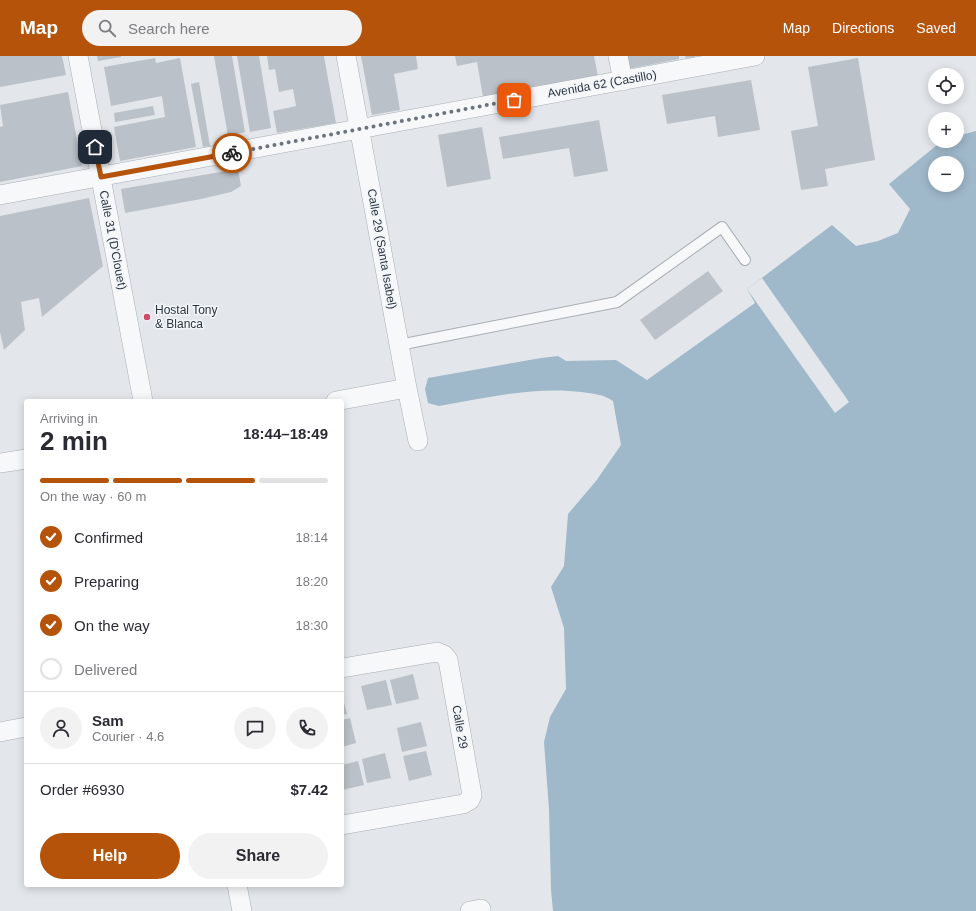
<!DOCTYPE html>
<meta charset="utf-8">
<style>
:root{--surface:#fff;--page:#f2f2f3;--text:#2b2b33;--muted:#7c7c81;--line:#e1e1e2;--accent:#b45309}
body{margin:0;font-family:Arial,sans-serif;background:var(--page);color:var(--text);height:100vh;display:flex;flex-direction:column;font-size:15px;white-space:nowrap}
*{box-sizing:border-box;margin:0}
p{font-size:13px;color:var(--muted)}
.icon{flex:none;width:22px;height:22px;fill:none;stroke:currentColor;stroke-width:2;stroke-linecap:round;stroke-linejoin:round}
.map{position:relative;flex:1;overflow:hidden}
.details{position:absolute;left:24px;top:343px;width:320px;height:488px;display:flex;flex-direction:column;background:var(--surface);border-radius:4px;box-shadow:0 2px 10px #0003}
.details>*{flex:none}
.buttons{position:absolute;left:928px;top:12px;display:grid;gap:8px}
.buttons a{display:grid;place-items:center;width:36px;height:36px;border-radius:50%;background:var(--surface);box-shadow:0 2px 10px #0003;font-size:20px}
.pin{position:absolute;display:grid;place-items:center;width:34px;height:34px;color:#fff;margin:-17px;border-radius:8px;box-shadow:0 2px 6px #0006}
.courier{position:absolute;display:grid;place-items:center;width:40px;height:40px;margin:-20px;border:3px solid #b45309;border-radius:50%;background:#fff;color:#222;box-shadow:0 1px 5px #0007}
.summary em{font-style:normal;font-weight:700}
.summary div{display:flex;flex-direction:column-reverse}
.summary{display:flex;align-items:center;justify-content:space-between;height:68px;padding:0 16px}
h1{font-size:26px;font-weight:700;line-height:30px}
.bar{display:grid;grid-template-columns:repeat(4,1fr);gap:6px 4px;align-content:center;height:48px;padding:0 16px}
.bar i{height:5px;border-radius:3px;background:var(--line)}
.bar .selected{background:var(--accent)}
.bar p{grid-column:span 4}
.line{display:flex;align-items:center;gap:10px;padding:0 16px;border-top:1px solid var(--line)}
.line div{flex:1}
.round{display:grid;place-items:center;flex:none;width:42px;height:42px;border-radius:21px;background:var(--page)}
ol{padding:0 16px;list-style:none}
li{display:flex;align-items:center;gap:12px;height:44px}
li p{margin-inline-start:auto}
li .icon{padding:4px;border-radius:50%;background:var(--accent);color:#fff;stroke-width:4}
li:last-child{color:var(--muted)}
li i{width:22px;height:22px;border:2px solid var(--line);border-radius:50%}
.button{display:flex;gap:8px;margin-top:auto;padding:8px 16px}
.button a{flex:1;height:46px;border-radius:24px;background:var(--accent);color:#fff;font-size:16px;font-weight:700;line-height:46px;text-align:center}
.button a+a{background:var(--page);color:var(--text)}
header{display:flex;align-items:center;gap:24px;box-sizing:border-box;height:56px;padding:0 20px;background:var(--accent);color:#fff}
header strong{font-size:19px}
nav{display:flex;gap:22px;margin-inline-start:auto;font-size:14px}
.search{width:280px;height:36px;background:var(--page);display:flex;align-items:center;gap:10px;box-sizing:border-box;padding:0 14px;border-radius:22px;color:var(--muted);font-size:15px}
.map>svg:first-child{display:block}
.water{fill:#9fb8ca;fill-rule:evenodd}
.pier{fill:#e3e7eb}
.building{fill:#bbc1c8}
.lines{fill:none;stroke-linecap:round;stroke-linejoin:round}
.lane-casing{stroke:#a8aeb5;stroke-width:12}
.street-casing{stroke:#a8aeb5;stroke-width:20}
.lane{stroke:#f6f8f9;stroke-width:10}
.street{stroke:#f6f8f9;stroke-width:19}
.done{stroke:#6b747e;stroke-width:4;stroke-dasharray:0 7.2}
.route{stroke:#b45309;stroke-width:5}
.poi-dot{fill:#cd4b6a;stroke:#f3f6f8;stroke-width:1.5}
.labels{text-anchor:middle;stroke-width:3;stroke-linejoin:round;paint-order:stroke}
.street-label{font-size:12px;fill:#2b3643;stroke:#f3f6f8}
.poi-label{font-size:12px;fill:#2b3643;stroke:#f3f6f8;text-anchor:start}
</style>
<header>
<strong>Map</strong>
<div class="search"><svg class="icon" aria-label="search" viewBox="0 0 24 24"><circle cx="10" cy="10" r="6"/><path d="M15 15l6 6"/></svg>Search here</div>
<nav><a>Map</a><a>Directions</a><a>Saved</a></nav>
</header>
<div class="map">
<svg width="976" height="855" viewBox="0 0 976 855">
<rect width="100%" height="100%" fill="#e3e7eb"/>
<path class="water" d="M976 75V855H553L551 834 549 753 544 686 550 661 566 633 564 572 551 531 564 510 568 458 596 425 621 389 613 345C603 338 594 338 582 336 533 330 487 342 439 350L428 347 425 333 428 322 541 302 558 300 566 305 616 304 647 324 755 247 747 233 832 169 856 190 878 185 898 177 910 153 889 128 942 85H957V80ZM935 107H957V129H935Z"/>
<path class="pier" d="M762 222 849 346 835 357 747 233Z"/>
<path class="building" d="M0 0H62L66 19 0 31Z
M97 0H121V1L98 5Z
M214 0H232L245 76 228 80Z
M237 0H259L271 72 250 76Z
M267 0H324L336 67 277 77 273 55 296 50 293 33 279 36 275 13 269 14Z
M361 0H416L418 13 394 18 400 54 372 59Z
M455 0H594L598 20 483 41 477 6 457 10Z
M626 0H679V3L628 13Z
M685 0H695V1L686 2Z
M155 2 156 7 180 2 196 91 120 105 114 71 165 61 162 40 111 50 104 11Z
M858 2 875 104 825 113 828 130 801 134 791 75 818 70 808 11Z
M751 24 760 74 718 81 715 60 667 68 662 39Z
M199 26 210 90 203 91 191 28Z
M68 36 82 110 0 126V71L3 70 0 49Z
M153 50 155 59 115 66 114 57Z
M599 64 608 115 574 121 569 92 503 103 499 81Z
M482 71 491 123 447 131 438 79Z
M238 113 241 130 231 136 201 143 125 157 121 133Z
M89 142 103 210 42 261 39 242 21 246 25 274 4 294 0 276V160Z
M708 215 723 235 655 284 640 264Z
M413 618 419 643 396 648 390 624Z
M386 624 392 649 367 654 361 630Z
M342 639 347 658 342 659Z
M350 662 356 687 342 691V664Z
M421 666 427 690 402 696 397 672Z
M426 695 432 719 409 725 403 700Z
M385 697 391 722 367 727 362 703Z
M358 705 364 729 342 734V709Z"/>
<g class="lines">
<g class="lane-casing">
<path id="lane" d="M399 289 617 246 722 171 745 204"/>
</g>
<g class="street-casing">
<path id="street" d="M78 0 143 345
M346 0 407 332 418 385
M618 0 623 25
M0 139 755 0
M336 345 407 332
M0 407 26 403
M342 612 437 596 444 599 448 604 472 739 470 744 463 748 342 769
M0 676 26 671
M237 829 242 855
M470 855 481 853"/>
</g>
<use href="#lane" class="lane"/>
<use href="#street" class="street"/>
</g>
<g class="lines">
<path class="done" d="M232 97 514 44"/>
<path class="route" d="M95 91 101 121 232 97"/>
</g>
<circle class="poi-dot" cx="147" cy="261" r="4"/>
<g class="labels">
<g class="street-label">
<text transform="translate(602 28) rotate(-10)" y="4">Avenida 62 (Castillo)</text>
<text transform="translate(113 184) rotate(79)" y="4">Calle 31 (D'Clouet)</text>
<text transform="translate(382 193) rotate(80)" y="4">Calle 29 (Santa Isabel)</text>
<text transform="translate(460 671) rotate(80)" y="4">Calle 29</text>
</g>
<g class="poi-label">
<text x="155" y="258">Hostal Tony<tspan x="155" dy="14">&amp; Blanca</tspan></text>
</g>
</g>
</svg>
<div class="buttons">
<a><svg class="icon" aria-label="locate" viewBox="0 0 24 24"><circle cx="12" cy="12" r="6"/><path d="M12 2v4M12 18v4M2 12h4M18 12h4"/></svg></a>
<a>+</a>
<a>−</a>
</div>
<div class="pin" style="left:514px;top:44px;background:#ea580c"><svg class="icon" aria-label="bag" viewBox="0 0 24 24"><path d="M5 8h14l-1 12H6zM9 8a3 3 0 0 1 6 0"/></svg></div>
<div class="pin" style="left:95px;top:91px;background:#1f2937"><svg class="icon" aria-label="home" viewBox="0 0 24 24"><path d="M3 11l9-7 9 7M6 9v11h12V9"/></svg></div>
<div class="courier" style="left:232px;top:97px"><svg class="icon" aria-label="bike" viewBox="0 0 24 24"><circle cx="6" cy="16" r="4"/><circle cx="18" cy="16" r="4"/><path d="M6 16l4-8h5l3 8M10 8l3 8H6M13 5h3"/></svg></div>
<section class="details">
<div class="summary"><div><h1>2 min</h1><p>Arriving in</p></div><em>18:44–18:49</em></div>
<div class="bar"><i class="selected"></i><i class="selected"></i><i class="selected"></i><i></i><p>On the way · 60 m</p></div>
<ol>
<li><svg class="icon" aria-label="check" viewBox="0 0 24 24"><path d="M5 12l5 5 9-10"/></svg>Confirmed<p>18:14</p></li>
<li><svg class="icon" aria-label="check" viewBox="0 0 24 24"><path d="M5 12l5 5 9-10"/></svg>Preparing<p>18:20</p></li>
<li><svg class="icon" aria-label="check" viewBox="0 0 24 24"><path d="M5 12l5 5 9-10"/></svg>On the way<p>18:30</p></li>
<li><i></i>Delivered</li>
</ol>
<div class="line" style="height:72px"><a class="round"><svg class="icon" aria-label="person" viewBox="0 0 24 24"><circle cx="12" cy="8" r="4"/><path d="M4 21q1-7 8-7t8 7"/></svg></a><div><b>Sam</b><p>Courier · 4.6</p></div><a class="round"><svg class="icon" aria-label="chat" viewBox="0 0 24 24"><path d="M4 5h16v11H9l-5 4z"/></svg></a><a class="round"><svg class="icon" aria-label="phone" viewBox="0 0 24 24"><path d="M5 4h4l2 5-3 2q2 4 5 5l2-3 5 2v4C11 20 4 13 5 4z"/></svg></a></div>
<div class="line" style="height:52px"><div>Order #6930</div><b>$7.42</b></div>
<div class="button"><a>Help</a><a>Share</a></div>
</section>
</div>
